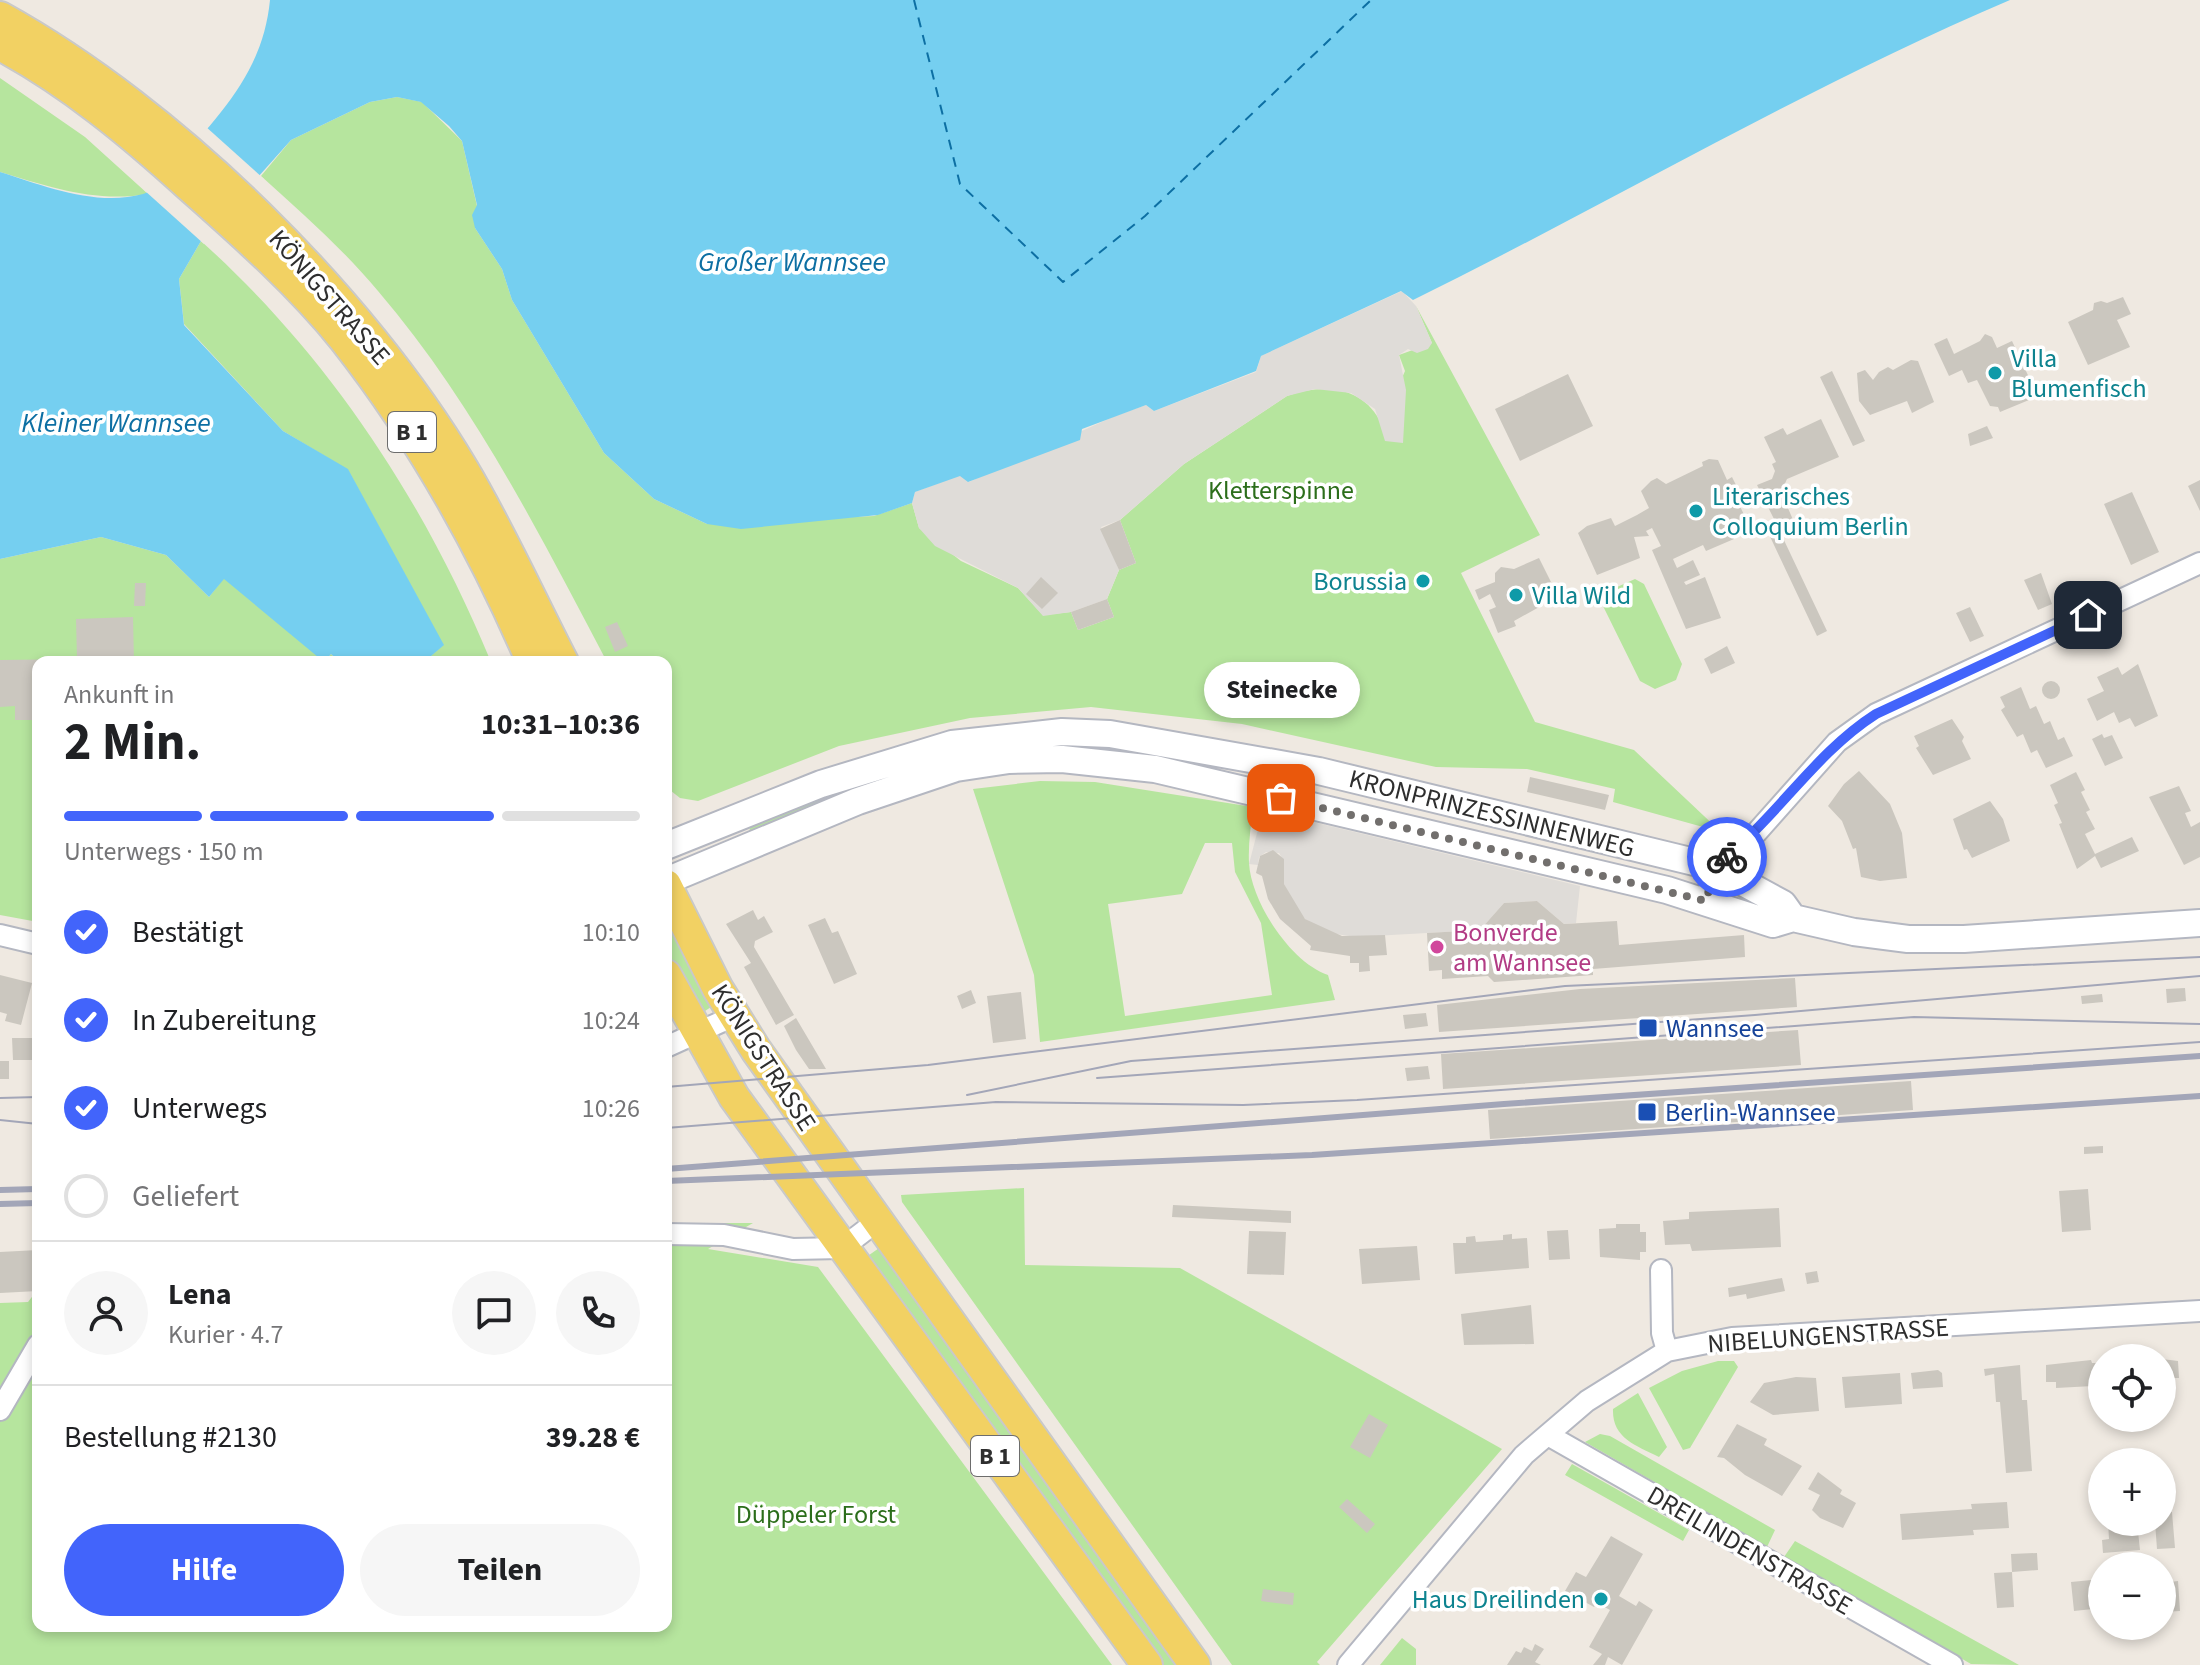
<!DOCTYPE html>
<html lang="de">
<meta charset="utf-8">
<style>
:root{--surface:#fff;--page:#f6f6f6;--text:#202124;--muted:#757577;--line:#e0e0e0;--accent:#4264fb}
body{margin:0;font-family:"Source Sans 3",sans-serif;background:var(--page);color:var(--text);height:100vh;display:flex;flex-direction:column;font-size:30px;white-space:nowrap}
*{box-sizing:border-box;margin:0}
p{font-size:26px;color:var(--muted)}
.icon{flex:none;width:44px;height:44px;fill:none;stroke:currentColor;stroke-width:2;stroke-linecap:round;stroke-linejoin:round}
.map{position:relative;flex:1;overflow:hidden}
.drawer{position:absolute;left:32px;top:656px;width:640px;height:976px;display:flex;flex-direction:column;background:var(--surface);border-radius:16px;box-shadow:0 4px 12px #0003}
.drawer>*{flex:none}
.buttons{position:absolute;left:2088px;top:1344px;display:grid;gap:16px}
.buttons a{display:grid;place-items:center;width:88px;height:88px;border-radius:50%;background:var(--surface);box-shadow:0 4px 12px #0003;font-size:40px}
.pin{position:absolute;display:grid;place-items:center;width:68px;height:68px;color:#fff;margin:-34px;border-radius:16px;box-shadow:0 4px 12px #0006}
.courier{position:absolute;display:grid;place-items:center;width:80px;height:80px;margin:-40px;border:6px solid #4264fb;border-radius:50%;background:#fff;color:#222;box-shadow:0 2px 10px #0007}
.bubble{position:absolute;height:56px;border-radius:28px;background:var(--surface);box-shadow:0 4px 12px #0003;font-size:26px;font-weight:700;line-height:56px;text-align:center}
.summary em{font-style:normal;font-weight:700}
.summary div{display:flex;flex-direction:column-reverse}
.summary{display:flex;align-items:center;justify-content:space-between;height:136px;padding:0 32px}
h1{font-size:52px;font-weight:700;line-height:60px}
.bar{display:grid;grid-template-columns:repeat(4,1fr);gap:12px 8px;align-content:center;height:96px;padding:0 32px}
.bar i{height:10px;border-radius:6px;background:var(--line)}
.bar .on{background:var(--accent)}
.bar p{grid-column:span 4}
.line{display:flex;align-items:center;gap:20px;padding:0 32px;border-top:2px solid var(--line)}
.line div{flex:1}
.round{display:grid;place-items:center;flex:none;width:84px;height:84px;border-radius:42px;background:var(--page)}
ol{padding:0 32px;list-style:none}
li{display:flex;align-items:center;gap:24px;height:88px}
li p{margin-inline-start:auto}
li .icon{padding:8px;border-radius:50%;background:var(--accent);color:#fff;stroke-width:4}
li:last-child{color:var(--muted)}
li i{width:44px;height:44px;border:4px solid var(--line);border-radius:50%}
.action{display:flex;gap:16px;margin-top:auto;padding:16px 32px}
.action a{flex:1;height:92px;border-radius:48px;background:var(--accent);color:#fff;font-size:32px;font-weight:700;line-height:92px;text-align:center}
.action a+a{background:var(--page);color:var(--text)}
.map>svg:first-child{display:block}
.green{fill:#b6e59e;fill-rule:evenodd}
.plaza{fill:#dfdcd8}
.water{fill:#75cff0}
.pier{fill:#efe9e1}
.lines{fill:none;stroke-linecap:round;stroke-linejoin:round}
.ferry{stroke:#0d6fa3;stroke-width:2;stroke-dasharray:10 8;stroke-linecap:butt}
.building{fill:#cbc7bf}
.minor-casing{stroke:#b4b7c1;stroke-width:24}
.secondary-casing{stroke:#b4b7c1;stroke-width:30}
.primary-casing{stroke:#c9c9c9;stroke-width:34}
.minor{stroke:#fff;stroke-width:20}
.secondary{stroke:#fff;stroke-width:26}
.primary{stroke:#f2d163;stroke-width:30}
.tram{stroke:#a3a6b8;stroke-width:2}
.rail{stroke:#a3a6b8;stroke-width:6}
.done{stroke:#726f6d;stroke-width:8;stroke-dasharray:0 14.4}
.route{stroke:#4264fb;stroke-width:10}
.culture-dot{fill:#0f9aa8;stroke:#fff;stroke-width:3}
.hotel-dot{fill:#d1479c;stroke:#fff;stroke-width:3}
.transit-dot{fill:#1a4fb4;stroke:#fff;stroke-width:3}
.labels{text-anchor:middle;stroke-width:7;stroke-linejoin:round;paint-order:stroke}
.shield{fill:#fff;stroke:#6d6d6d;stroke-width:2}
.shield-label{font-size:24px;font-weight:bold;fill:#2e2e2e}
.street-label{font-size:26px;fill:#2e2e2e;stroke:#fff}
.culture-label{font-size:26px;fill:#0d838f;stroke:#fff;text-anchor:start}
.park-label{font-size:26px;fill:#2c6e1b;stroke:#fff}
.hotel-label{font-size:26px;fill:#b23c85;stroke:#fff;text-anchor:start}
.transit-label{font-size:26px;fill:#164399;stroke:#fff;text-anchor:start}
.water-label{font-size:28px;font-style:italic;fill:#0d6fa3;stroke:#fff}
</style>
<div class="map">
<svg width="2200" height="1665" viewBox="0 0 2200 1665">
<rect width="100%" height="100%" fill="#efe9e1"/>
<path class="green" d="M0 78 85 137 148 194C96 203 50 187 0 172Z
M397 97 422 102 462 141 477 206 475 228 502 269 512 300 604 453 654 499 707 524 874 516 912 503 919 528 961 561 1018 588 1043 615 1071 612 1078 630 1114 617 1107 599 1119 570 1136 563 1120 520 1184 464 1287 396C1324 383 1364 386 1382 425L1405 371 1399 355 1432 343 1416 306 1540 535 1461 573 1535 722 1634 750 1721 832 1613 802 1615 789 1527 769 1436 767 1242 724 1091 707 970 718 839 746 698 801 680 798 666 787V662H607C539 533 473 402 378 291 343 249 302 213 261 176L291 140 370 102Z
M201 241C329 356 425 502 491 662H424L443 645 348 470 283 431 184 324 179 279Z
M101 537 166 555 209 597 224 578 324 661 331 654 340 662H38V922L0 915V559Z
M1635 579 1644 584 1682 664 1676 680 1655 689 1640 681 1603 606 1608 591Z
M965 752 750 833 749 831 751 826 868 779Z
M1040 781 1095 782 1253 807C1251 825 1248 845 1249 863 1251 902 1291 963 1328 975L1335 1000 1040 1042 1034 975 973 789ZM1205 843H1232L1235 872 1261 923 1272 995 1125 1016 1108 904 1182 894Z
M671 921 714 1005 702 1013 695 1012 666 951V924Z
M1024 1188 1025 1265 1180 1268 1502 1449 1317 1662 1320 1665H1232L902 1202 901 1195Z
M666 1223H753L708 1249 818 1267 1112 1665H0V1303L28 1302 38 1289V1626H666Z
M882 1246 1185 1665H1158L862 1260Z
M1718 1361H1734L1738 1367 1690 1448 1683 1450 1649 1388 1682 1371Z
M1638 1393 1667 1447 1659 1457C1635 1445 1612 1438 1613 1409Z
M1600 1434 1610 1436 1775 1530 1767 1547 1585 1442Z
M1572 1464 1689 1530 1683 1541 1565 1475Z
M1795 1541 2019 1665 1971 1664 1784 1557Z
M1402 1638 1416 1649V1665H1380Z"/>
<path class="plaza" d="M1402 291 1416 306 1432 343 1428 349 1417 353 1408 349 1399 355 1406 390 1403 443 1385 441 1375 409 1351 393 1315 389 1287 396 1184 464 1120 520 1101 527 1119 570 1107 599 1071 612 1043 616 1018 588 935 546 919 528 912 503 915 492 960 475 969 482 1115 416 1146 405 1154 411 1256 372 1261 356Z
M1263 810 1580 886 1576 923 1564 924 1537 901 1504 903 1480 930 1356 937 1329 933 1305 919 1296 909 1284 884V861L1279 853 1266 852 1259 857 1258 865 1249 864Z"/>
<path class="water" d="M270 0H2010C1806 87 1612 202 1413 300L1401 291 1261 356 1256 371 1154 411 1146 405 1082 429 1080 440 968 482 960 476 915 492 912 503 878 515 741 529 707 524 654 499 604 453 512 300 502 269 475 228 472 215 477 205 462 141 449 126 421 102 397 97 370 102 291 140 201 241 179 279 184 325 283 431 348 469 444 645 424 662H340L331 654 324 662 224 579 209 597 166 555 101 537 0 559V172C45 186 96 207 143 194 155 191 166 174 174 166 220 115 263 72 270 0Z"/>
<path class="pier" d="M205 126 264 179 204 244 144 190Z"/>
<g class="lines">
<path class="ferry" d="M914 0 960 184 1063 282 1145 216 1371 0"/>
</g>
<path class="building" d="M2123 297 2131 314 2117 320 2130 347 2088 365 2068 322 2093 310 2094 303 2101 301 2107 303Z
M1985 334 1992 337 1997 348 2012 341 2033 386 2026 394 2029 400 2000 412 1998 407 1990 406 1977 380 1968 383 1962 370 1949 376 1934 344 1947 338 1954 354 1980 341Z
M1911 360 1918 361 1934 402 1912 413 1907 401 1870 415 1859 401 1857 373 1865 370 1873 380 1879 372 1888 367 1893 370Z
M1832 371 1865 441 1853 446 1820 377Z
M1568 374 1593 426 1520 461 1495 409Z
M1821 419 1839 457 1787 479 1781 492 1794 522 1790 525 1793 531 1782 536 1827 631 1817 636 1766 528 1776 523 1757 485 1772 479 1775 471 1772 464 1776 462 1764 437 1783 428 1787 435Z
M1987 426 1993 438 1970 446 1968 434Z
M1709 459 1718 460 1727 480 1732 477 1743 499 1738 502 1747 521 1729 528 1734 539 1706 551 1703 545 1673 559 1677 568 1693 560 1700 575 1684 582 1686 585 1705 577 1721 618 1686 629 1652 550 1661 546 1652 528 1646 531 1649 536 1634 537 1640 558 1597 575 1578 533 1587 526 1611 518 1615 526 1637 515 1649 508 1641 491 1651 481 1657 478 1666 484 1703 466 1702 462Z
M2200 480V511L2188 486Z
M2132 492 2159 552 2131 565 2104 504Z
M1120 520 1136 563 1119 570 1100 529Z
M1539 558 1551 582 1538 588 1541 606 1514 621 1516 626 1498 633 1489 610 1496 607 1490 594 1479 600 1475 590 1495 582V573L1501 567 1514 569Z
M2041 573 2052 604 2038 610 2024 580Z
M1041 577 1058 593 1042 609 1026 594Z
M135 583H146L145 606H134Z
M1107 599 1114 617 1078 630 1071 612Z
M1970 607 1984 636 1970 642 1956 613Z
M133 617 134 662H38V706H32V720H15V706L0 707V660L77 659 76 619Z
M617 622 628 646 615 652 605 627Z
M1727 646 1735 663 1711 674 1704 659Z
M2138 664 2158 716 2135 727 2130 718 2119 723 2114 712 2097 721 2087 699 2104 691 2097 677 2118 667 2122 675Z
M2042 690a9 9 0 1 1 18 0a9 9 0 1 1-18 0Z
M2021 687 2030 709 2036 706 2044 724 2050 721 2058 740 2064 737 2073 756 2046 768 2037 750 2031 753 2023 734 2017 737 2001 710 2005 707 2000 697Z
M1952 719 1964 737 1962 741 1971 759 1933 775 1916 748 1919 746 1914 736Z
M2102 734 2104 738 2112 735 2123 758 2105 766 2092 739Z
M1859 771 1890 804 1902 833 1907 878 1880 881 1861 877 1856 848 1853 849 1842 821 1828 806 1844 784Z
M2076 772 2085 790 2081 792 2090 810 2086 812 2095 829 2085 834 2095 854 2132 837 2139 851 2101 868 2095 856 2077 869 2059 824 2062 823 2054 805 2058 803 2050 785Z
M1530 777 1609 795 1605 810 1527 792Z
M2179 786 2191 811 2185 813 2191 827 2200 822V857L2184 865 2149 797Z
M1990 801 2003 819 2010 841 1972 858 1967 849 1964 850 1953 819Z
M1273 850 1284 859V884L1305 919 1342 936 1385 935 1387 955 1369 956 1370 971 1359 972V963H1350V956L1310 950 1311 946 1280 919 1268 899 1262 876 1256 873 1260 856Z
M1537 901 1564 924 1617 921 1619 945 1744 935 1745 957 1593 969V975L1494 982 1488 976 1442 979V970L1429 971 1427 933 1480 930 1504 903Z
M753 910 758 920 764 916 773 932 755 941 754 947 794 1015 776 1025 744 967 751 963 726 924Z
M825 918 832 933 838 931 857 974 834 984 808 925Z
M0 975 32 983 21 1025 5 1021 7 1014 0 1012Z
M1795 978 1797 1007 1439 1032 1437 1005 1580 989Z
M2185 988 2186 1001 2167 1003 2166 989Z
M971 990 976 1003 962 1009 957 996Z
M1021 992 1026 1039 993 1043 987 996Z
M2102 994 2103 1002 2082 1004 2081 996Z
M1426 1013 1428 1026 1405 1029 1403 1015Z
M796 1018 819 1057 826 1069H809L796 1050 784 1026Z
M1798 1030 1801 1065 1443 1089 1441 1054Z
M12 1038H38V1060H13Z
M0 1061H9V1079H0Z
M1428 1066 1430 1079 1407 1081 1405 1068Z
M1911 1081 1913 1110 1490 1139 1488 1110Z
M2103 1146V1153L2084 1154V1147Z
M2088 1189 2091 1230 2062 1232 2059 1191Z
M1173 1205 1291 1211V1223L1172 1217Z
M1779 1208 1781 1247 1692 1251 1690 1244 1665 1245 1663 1221 1689 1219V1212Z
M1616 1224H1640V1232H1646V1252H1640V1260L1600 1257 1599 1229 1616 1228Z
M1568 1230 1570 1259 1549 1260 1547 1231Z
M1249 1231 1286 1232 1284 1275 1247 1274Z
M1512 1234V1239L1527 1238 1529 1268 1455 1274 1453 1243H1466V1237L1475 1236 1476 1242 1503 1240V1235Z
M1417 1246 1420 1280 1362 1284 1359 1249Z
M38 1250V1291L0 1293V1252Z
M1817 1271 1819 1282 1807 1284 1805 1273Z
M1782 1278 1785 1291 1747 1299 1746 1294 1729 1297 1728 1288Z
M1531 1305 1534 1344 1464 1345 1461 1314Z
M2162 1359 2178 1361 2179 1378H2170L2171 1385 2162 1386Z
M2091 1360 2092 1363H2102V1389L2094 1390 2093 1386 2056 1388V1382H2046V1365Z
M2020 1365 2022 1400H2027L2032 1471 2006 1473 2000 1402H1996L1994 1374 1985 1376 1984 1369Z
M1938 1370 1942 1373 1943 1387 1913 1389 1911 1373Z
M1900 1373 1902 1404 1845 1408 1842 1377Z
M1796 1377 1816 1378 1819 1411 1773 1415 1750 1402 1764 1383Z
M1369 1414 1388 1425 1370 1458 1350 1447Z
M1737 1424 1767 1439 1764 1445 1802 1466 1782 1496 1745 1475 1724 1458 1717 1457Z
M1818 1472 1842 1490 1840 1494 1856 1503 1843 1528 1820 1518 1812 1510 1820 1495 1808 1489Z
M2162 1474H2168L2171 1509 2162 1510Z
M1347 1499 1375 1524 1367 1533 1339 1507Z
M2007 1502 2009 1528 1973 1530 1974 1535 1902 1540 1900 1514 1972 1509 1971 1504Z
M2172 1512 2175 1548 2157 1549 2155 1522H2162V1513Z
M2108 1522H2137L2140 1550 2103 1553 2102 1540 2109 1539Z
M1611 1536 1643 1554 1619 1596 1636 1606 1639 1601 1653 1610 1622 1665 1608 1657 1605 1665H1593L1602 1654 1589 1647 1610 1610 1597 1603 1594 1607 1565 1591 1576 1572 1586 1577Z
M2037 1553 2038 1570 2012 1572 2014 1607 1997 1608 1994 1573 2012 1572 2011 1554Z
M2102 1579V1608L2074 1611 2071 1582Z
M2178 1581 2180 1611 2162 1612V1583Z
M1263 1589 1294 1593 1293 1605 1261 1601Z
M1535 1644 1544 1649 1535 1662 1541 1665H1507L1516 1651 1521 1653 1524 1647 1532 1651Z"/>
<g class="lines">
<g class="minor-casing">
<path id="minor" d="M1706 901 1715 867 1757 832 1837 742 1876 714 2200 563
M0 935 38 944
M666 1047 734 1016
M666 1234 724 1235 793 1249 842 1248 876 1222
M1661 1270 1662 1333 1667 1351
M0 1410 38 1345
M1548 1435 1952 1665
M1348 1665 1524 1455 1587 1401 1667 1351 1732 1338 2200 1311"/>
</g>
<g class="secondary-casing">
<path id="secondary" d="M666 846 821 784 952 744 1062 732 1110 734 1319 771 1715 867 1783 904 1793 918
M666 881 858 801 956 768 1009 760 1062 759 1155 769 1667 890 1773 924 1793 918 1854 932 1908 939H1964L2200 923"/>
</g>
<g class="primary-casing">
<path id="primary" d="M0 17C174 113 361 298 463 469 500 531 530 598 563 662
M0 45C69 82 131 133 189 186 243 234 298 282 344 339 422 438 482 546 532 662
M666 885 718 989 756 1050 1195 1665
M666 975 734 1097 1147 1665"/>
</g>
<use href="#minor" class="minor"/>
<use href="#secondary" class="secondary"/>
<use href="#primary" class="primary"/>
<path class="tram" d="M1097 1078 1914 1017 2200 1024
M666 1087 928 1065 1565 986 2200 957
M967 1095 1131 1061 1755 1015 2200 976
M0 1098 38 1097
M0 1120 38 1124
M666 1128 996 1102 1243 1105 1357 1100 2200 1042"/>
<path class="rail" d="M666 1169 1504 1104 2200 1056
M666 1181 1312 1155 2200 1096
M0 1190 38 1189
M0 1204 38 1203"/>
</g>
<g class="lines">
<path class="done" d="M1281 798 1706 901 1715 867 1727 857"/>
<path class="route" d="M1727 857C1780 812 1818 751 1876 714L2088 615"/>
</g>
<g class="culture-dot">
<circle cx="1995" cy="373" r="8"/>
<circle cx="1696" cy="511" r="8"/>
<circle cx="1423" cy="581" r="8"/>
<circle cx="1516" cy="595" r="8"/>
<circle cx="1601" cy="1599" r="8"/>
</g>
<circle class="hotel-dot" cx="1437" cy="947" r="8"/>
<g class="transit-dot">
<rect x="1638" y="1018" width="20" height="20" rx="4"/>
<rect x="1637" y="1102" width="20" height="20" rx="4"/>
</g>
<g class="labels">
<g class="shield">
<rect x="388" y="412" width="48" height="40" rx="6"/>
<rect x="971" y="1436" width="48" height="40" rx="6"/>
</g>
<g class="shield-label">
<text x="412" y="440">B 1</text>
<text x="995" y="1464">B 1</text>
</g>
<g class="street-label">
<text transform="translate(330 297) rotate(49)" y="9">KÖNIGSTRASSE</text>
<text transform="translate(1492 813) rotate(14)" y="9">KRONPRINZESSINNENWEG</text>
<text transform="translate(764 1057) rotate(57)" y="9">KÖNIGSTRASSE</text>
<text transform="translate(1828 1335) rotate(-4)" y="9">NIBELUNGENSTRASSE</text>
<text transform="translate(1750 1550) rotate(30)" y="9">DREILINDENSTRASSE</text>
</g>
<g class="culture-label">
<text x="2011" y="367">Villa<tspan x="2011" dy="30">Blumenfisch</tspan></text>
<text x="1712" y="505">Literarisches<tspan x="1712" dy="30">Colloquium Berlin</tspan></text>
<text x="1407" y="590" text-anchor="end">Borussia</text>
<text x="1532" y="604">Villa Wild</text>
<text x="1585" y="1608" text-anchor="end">Haus Dreilinden</text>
</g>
<g class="park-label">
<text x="1281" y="499">Kletterspinne</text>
<text x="816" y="1523">Düppeler Forst</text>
</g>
<g class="hotel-label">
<text x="1453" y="941">Bonverde<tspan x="1453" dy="30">am Wannsee</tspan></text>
</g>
<g class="transit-label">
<text x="1666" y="1037">Wannsee</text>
<text x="1665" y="1121">Berlin-Wannsee</text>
</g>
<g class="water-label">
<text x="792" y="271">Großer Wannsee</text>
<text x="116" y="432">Kleiner Wannsee</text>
</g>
</g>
</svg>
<div class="buttons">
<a><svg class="icon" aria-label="locate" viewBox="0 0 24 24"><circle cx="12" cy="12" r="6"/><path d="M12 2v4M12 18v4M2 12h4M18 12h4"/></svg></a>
<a>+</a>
<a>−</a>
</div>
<div class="pin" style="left:1281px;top:798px;background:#ea580c"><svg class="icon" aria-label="bag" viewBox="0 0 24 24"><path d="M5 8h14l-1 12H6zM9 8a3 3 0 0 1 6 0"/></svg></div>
<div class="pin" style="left:2088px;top:615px;background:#1f2937"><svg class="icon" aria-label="home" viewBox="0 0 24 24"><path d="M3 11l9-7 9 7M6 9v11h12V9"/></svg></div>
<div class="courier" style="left:1727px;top:857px"><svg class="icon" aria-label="bike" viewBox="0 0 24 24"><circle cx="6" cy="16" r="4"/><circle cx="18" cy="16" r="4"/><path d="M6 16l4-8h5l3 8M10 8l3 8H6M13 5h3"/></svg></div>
<div class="bubble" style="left:1204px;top:662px;width:156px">Steinecke</div>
<section class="drawer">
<div class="summary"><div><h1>2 Min.</h1><p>Ankunft in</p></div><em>10:31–10:36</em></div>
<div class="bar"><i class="on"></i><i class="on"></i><i class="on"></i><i></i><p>Unterwegs · 150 m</p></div>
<ol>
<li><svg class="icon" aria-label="check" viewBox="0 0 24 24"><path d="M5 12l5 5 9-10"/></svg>Bestätigt<p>10:10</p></li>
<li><svg class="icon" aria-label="check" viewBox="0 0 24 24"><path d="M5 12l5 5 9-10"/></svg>In Zubereitung<p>10:24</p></li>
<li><svg class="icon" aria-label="check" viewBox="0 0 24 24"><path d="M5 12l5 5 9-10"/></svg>Unterwegs<p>10:26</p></li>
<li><i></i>Geliefert</li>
</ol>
<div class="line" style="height:144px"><a class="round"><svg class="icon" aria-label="person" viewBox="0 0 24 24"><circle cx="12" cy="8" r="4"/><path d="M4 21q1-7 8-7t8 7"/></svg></a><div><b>Lena</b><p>Kurier · 4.7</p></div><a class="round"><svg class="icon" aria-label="chat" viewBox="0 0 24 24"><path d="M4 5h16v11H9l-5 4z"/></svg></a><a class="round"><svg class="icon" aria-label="phone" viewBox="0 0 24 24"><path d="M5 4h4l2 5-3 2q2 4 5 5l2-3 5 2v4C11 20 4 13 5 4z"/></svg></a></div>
<div class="line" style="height:104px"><div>Bestellung #2130</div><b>39.28 €</b></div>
<div class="action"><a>Hilfe</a><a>Teilen</a></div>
</section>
</div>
